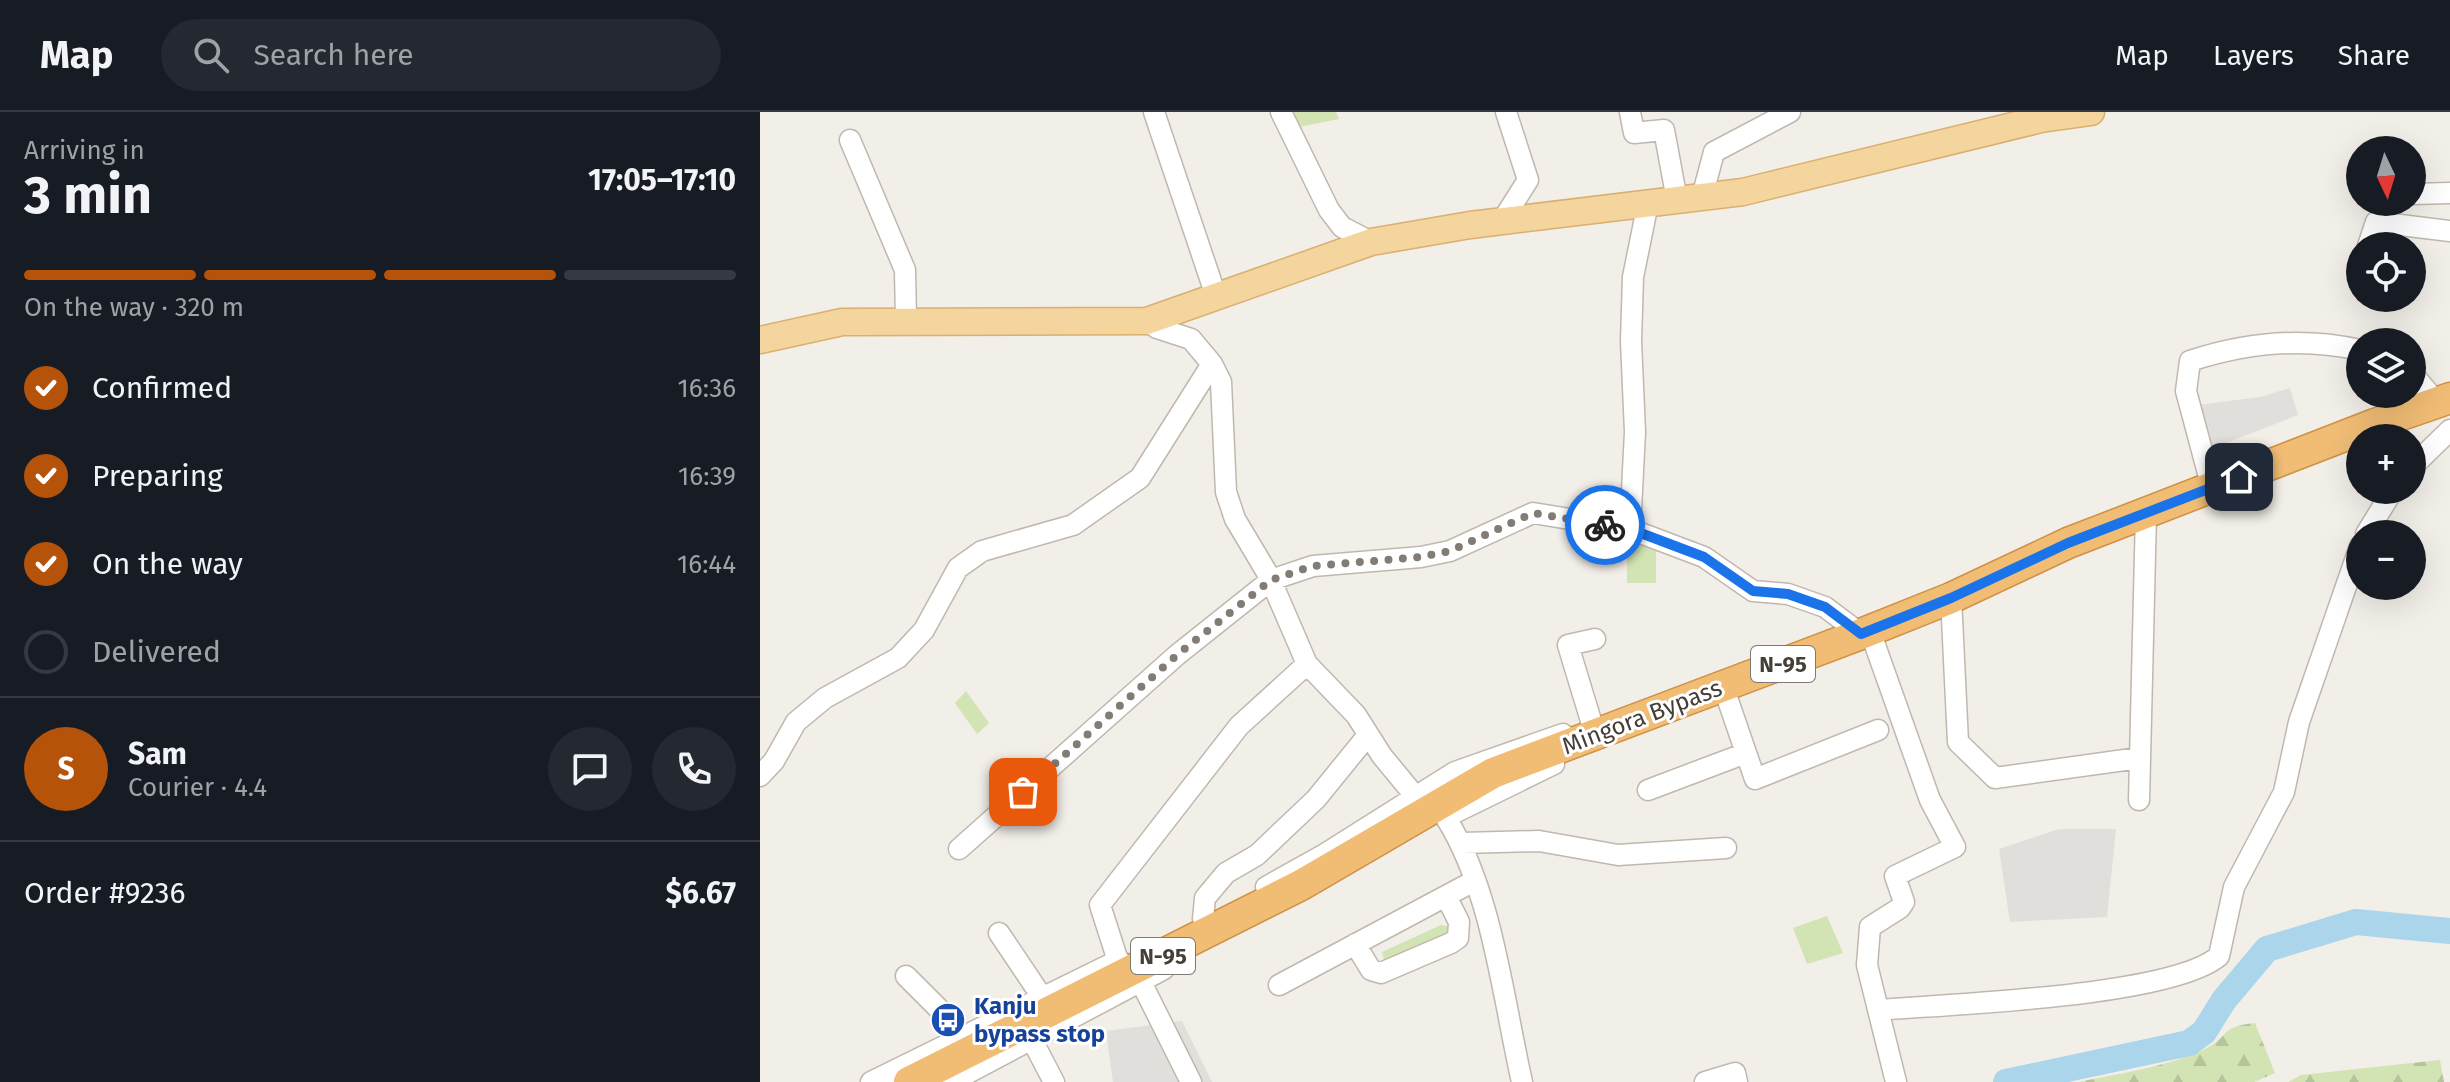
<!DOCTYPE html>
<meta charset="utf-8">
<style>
:root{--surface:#171b24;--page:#242831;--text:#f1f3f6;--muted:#9ea1a6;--line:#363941;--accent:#b45309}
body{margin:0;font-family:"Fira Sans",sans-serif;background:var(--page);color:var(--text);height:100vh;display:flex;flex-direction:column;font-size:30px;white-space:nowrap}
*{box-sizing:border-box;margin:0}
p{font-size:26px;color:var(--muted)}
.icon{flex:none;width:44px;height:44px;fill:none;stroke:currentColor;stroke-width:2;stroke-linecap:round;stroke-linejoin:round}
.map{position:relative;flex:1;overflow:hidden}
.drawer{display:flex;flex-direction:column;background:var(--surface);width:760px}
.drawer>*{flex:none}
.needle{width:52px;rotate:176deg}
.buttons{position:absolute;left:1586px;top:24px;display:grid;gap:16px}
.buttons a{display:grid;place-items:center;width:80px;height:80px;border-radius:50%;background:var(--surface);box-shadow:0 8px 32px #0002;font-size:40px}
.pin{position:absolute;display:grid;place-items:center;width:68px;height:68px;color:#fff;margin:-34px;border-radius:16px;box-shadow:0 4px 12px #0006}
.courier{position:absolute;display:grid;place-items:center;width:80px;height:80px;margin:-40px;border:6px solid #1a73e8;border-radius:50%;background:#fff;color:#222;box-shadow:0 2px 10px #0007}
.head em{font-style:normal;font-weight:700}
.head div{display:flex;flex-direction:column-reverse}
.head{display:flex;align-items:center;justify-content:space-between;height:136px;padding:0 24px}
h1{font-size:52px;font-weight:700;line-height:60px}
.bar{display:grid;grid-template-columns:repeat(4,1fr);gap:12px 8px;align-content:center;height:96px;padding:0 24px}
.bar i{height:10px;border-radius:6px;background:var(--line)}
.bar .current{background:var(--accent)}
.bar p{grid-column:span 4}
.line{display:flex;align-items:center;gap:20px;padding:0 24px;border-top:2px solid var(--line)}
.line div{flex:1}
.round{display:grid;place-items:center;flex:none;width:84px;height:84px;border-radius:42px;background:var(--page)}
ol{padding:0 24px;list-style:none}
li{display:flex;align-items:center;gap:24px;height:88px}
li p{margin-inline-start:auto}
li .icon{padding:8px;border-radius:50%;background:var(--accent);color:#fff;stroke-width:4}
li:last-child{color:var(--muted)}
li i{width:44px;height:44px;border:4px solid var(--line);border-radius:50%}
header{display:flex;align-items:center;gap:48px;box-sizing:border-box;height:112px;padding:0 40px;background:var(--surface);border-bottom:2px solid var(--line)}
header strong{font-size:38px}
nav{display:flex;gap:44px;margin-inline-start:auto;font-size:28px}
.search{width:560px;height:72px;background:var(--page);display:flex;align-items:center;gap:20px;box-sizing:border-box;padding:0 28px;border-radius:44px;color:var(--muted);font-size:30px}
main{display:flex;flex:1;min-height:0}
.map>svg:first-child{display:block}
.grass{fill:#d2e3b4}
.forest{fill:url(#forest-firs)}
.parking{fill:#e1dfdc}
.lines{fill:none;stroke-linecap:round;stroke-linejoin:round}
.river{stroke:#aad5ea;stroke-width:26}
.minor-casing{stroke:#c0b8ae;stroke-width:23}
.major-casing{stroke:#d9b06f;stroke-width:29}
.highway-casing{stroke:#cf9145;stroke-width:33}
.minor{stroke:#fff;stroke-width:20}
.major{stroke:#f5d59e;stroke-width:26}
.highway{stroke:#f1bd75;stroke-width:30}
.done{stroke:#827c75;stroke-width:8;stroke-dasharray:0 14.4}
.route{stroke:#1a73e8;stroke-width:10}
.labels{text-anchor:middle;stroke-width:6;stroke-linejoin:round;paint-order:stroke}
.shield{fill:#fff;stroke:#7d7973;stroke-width:2}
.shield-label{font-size:22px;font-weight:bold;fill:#453f37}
.street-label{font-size:24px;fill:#453f37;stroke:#fff}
.transit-label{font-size:24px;font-weight:bold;fill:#164399;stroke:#fff;text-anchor:start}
</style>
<header>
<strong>Map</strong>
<div class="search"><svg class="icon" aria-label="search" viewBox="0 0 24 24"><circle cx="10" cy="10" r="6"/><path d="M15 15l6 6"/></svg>Search here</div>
<nav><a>Map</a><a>Layers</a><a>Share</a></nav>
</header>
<main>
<section class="drawer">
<div class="head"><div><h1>3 min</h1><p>Arriving in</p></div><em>17:05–17:10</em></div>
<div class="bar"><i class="current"></i><i class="current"></i><i class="current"></i><i></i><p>On the way · 320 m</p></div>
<ol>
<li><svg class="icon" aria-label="check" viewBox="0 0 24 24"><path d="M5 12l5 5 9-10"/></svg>Confirmed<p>16:36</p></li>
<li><svg class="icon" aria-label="check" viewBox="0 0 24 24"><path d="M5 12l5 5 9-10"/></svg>Preparing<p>16:39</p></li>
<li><svg class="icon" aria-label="check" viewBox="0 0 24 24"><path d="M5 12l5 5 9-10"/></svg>On the way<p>16:44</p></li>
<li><i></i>Delivered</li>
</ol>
<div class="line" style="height:144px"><b class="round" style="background:var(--accent);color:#fff">S</b><div><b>Sam</b><p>Courier · 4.4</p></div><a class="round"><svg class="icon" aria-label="chat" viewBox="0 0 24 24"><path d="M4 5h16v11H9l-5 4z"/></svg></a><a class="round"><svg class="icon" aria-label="phone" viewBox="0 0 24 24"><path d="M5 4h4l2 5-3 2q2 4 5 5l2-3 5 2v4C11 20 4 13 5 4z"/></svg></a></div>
<div class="line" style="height:104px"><div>Order #9236</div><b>$6.67</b></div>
</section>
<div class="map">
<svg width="1690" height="970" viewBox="0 0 1690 970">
<defs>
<pattern id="forest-firs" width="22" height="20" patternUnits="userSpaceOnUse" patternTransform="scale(2)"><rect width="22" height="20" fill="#d2e3b4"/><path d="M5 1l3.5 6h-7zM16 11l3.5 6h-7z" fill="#b6c49b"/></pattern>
</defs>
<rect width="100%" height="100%" fill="#f2eee8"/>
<path class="grass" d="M531 0H576L579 7 539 15Z
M867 427 896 436V471H867Z
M206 579 229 611 217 622 195 591Z
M1067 804 1083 841 1047 852 1033 816Z
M681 813 687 814 688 824 625 852 622 840Z"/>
<path class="forest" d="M1495 911 1515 961 1494 970H1319C1360 961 1409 955 1447 936 1471 924 1458 915 1495 911Z
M1680 948 1684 970H1528L1541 963Z"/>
<path class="parking" d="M1530 276 1538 303 1443 340 1430 294 1500 285Z
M1299 717H1356L1347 805 1250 810 1239 737Z
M422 909 452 970H353L346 919Z"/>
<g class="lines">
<path class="river" d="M1246 970 1429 931 1444 920 1464 888 1507 837 1596 810 1690 819"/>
<g class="minor-casing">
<path id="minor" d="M394 0 456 184
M521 0 569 98 582 115 611 130
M870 0 874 21 904 18 917 88
M90 28 145 158 146 208
M1652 82 1690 81
M942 85 954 40 1030 0
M742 109 768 68 746 0
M1608 134 1616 110 1690 119
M387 209 397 216 431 227 452 252 461 270 466 380 475 407 509 464 547 552 596 603 622 644 655 684
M1652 261 1677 291
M1652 355 1690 318
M1452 376 1426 279 1430 249C1485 231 1543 225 1600 238
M870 417 875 320 871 229 873 165 888 91
M1606 422 1633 378
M1191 486 1198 630 1235 666 1379 646
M1110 519 1170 688 1195 735 1135 764 1144 790 1140 796 1110 815 1107 853 1136 970
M835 527 808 533 835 622
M963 574 995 667 1118 618
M0 664 14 649 36 610 65 586 138 546 164 518 198 456 222 439 313 413 380 366 452 252
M888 678 986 641
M1379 688 1386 401
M686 705 794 652
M686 706C732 779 743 886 762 970
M702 731 779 729 858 743 966 736
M199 737 417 543 511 468 553 454 661 445 690 439 773 401 870 417 944 445 993 479 1028 482 1065 495 1101 522
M506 775 565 742 695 660 803 622
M443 807 445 786 466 761 497 743 556 687 608 623
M239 821 282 885
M595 832 611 858 621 861 691 831 698 826 699 810 686 784
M358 849 340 793 479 614 547 552
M146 864 178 896 201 926
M381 870 431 970
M519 873 714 769
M1118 898C1189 892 1411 885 1459 844L1474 775 1524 680 1539 610 1600 434
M272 928 294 970
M111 970 359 848
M191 970 404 857
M945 970 975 961 977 970"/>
</g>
<g class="major-casing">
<path id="major" d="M0 228 82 210 387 209 611 130 710 113 983 80 1281 7 1331 0"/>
</g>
<g class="highway-casing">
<path id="highway" d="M149 970 541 773 733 661 1101 522 1191 486 1308 431 1615 312 1690 286"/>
</g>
<use href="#minor" class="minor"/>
<use href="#major" class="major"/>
<use href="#highway" class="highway"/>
</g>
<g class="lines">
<path class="done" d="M263 680 417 543 511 468 553 454 661 445 690 439 773 401 845 413"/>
<path class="route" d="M845 413 870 417 944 445 993 479 1028 482 1065 495 1101 522 1191 486 1308 431 1479 365"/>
</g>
<defs>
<g id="bus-disc" transform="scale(1.8)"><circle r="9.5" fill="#1a4fb4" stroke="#fff"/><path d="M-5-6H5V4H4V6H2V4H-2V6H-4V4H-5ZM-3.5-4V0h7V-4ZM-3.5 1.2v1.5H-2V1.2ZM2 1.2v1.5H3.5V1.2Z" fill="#fff"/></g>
</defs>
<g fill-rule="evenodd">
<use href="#bus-disc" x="188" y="908"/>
</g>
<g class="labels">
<g class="shield">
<rect x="991" y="534" width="64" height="36" rx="6"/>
<rect x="371" y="826" width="64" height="36" rx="6"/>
</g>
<g class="shield-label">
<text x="1023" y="560">N-95</text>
<text x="403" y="852">N-95</text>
</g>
<g class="street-label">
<text transform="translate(882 605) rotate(-21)" y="8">Mingora Bypass</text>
</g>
<g class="transit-label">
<text x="214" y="902">Kanju<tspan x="214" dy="28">bypass stop</tspan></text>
</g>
</g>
</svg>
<div class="buttons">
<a><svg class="needle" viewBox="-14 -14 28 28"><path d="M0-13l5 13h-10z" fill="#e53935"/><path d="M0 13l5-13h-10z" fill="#9ea1a6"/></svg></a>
<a><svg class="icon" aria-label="locate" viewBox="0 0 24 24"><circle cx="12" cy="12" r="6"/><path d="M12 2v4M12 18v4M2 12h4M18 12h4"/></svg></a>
<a><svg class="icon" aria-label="layers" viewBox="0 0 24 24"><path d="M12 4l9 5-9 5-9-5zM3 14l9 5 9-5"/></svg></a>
<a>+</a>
<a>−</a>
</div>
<div class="pin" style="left:263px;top:680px;background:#ea580c"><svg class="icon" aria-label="bag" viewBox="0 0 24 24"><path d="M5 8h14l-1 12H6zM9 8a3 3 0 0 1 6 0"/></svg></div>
<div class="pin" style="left:1479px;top:365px;background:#1f2937"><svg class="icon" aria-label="home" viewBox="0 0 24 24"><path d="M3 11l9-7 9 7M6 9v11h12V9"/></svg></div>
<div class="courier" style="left:845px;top:413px"><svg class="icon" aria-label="bike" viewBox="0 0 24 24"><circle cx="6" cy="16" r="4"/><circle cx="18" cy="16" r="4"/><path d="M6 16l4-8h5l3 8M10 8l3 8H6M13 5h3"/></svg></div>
</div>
</main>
